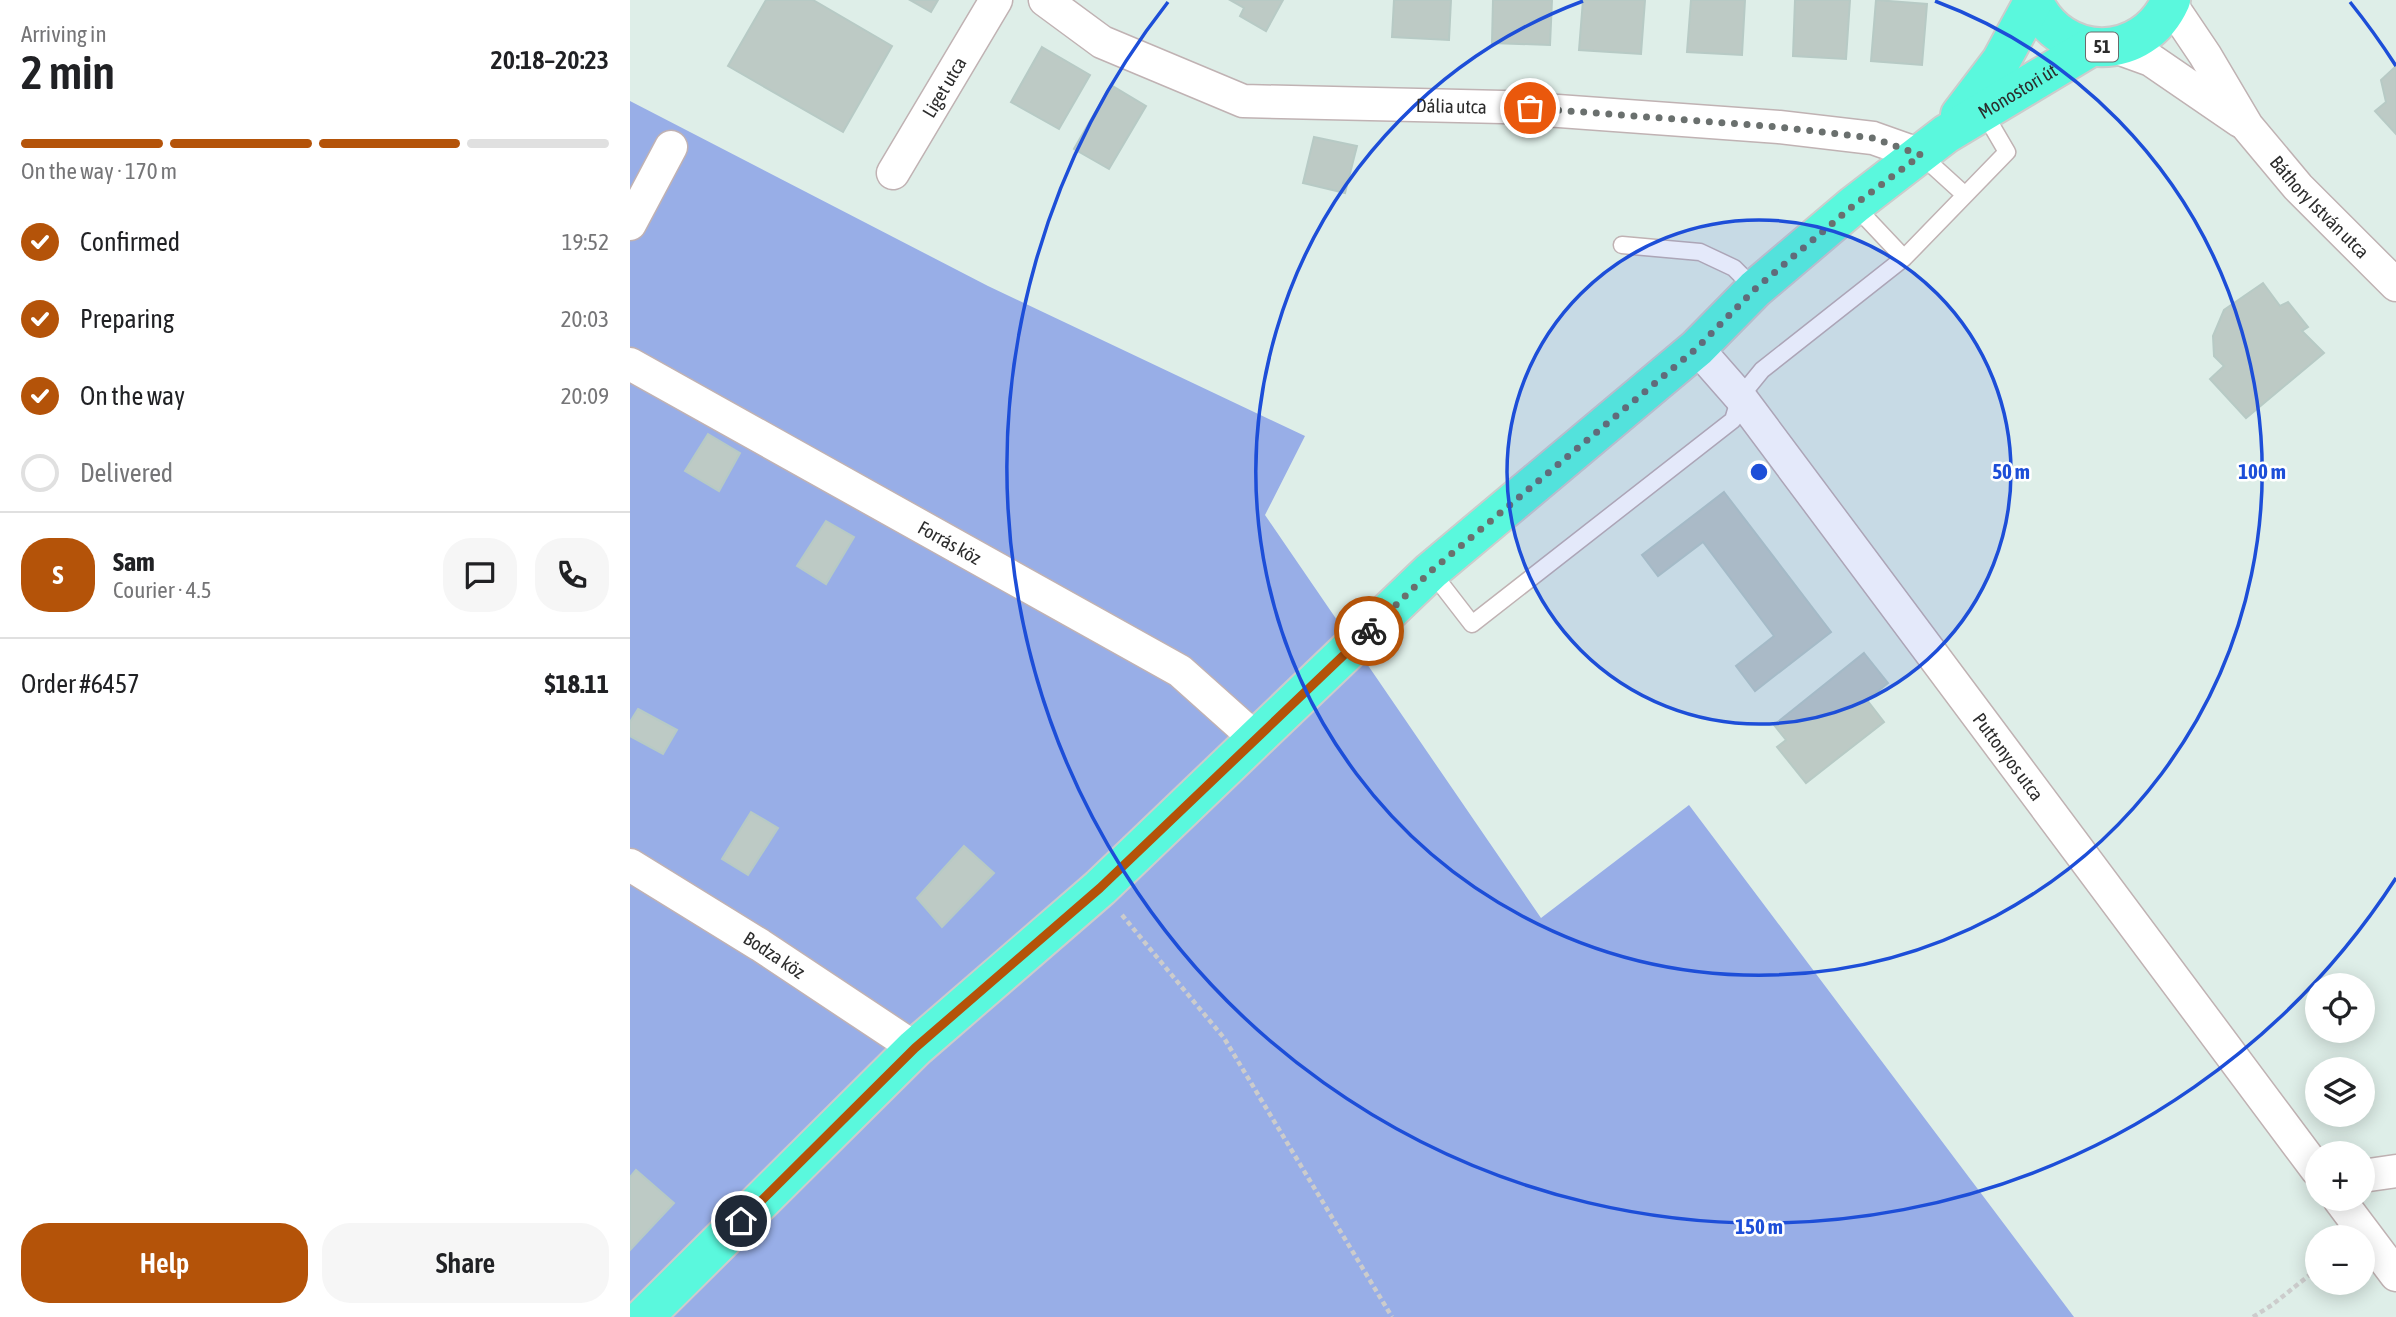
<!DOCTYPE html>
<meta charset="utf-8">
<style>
:root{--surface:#fff;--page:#f6f6f6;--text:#202124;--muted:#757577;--line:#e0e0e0;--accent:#b45309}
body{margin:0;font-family:"Asap Condensed",sans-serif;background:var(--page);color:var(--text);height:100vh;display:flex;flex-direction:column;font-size:26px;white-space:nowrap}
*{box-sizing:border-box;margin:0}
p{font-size:23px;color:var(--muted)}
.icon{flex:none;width:38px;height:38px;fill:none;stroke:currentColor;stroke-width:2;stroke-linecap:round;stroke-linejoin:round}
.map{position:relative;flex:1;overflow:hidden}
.sheet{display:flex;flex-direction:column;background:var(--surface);width:630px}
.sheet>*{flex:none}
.controls{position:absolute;left:1675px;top:973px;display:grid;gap:14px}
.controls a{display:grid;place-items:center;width:70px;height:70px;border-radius:50%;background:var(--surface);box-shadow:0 4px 18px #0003;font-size:35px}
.pin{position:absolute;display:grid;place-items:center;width:60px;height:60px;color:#fff;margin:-30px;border:4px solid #fff;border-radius:50%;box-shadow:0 2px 7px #0007}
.courier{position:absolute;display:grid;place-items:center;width:70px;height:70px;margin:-35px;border:5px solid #b45309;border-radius:50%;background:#fff;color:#222;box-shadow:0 2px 9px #0007}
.headline em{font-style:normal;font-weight:600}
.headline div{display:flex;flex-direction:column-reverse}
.headline{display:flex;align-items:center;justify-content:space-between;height:119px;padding:0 21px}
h1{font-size:46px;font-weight:600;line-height:52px}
.bar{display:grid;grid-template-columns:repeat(4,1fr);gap:10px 7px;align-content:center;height:84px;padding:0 21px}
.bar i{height:9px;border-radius:5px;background:var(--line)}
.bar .on{background:var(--accent)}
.bar p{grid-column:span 4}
.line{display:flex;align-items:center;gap:18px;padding:0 21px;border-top:2px solid var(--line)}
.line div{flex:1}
.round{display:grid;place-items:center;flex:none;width:74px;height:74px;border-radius:28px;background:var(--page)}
ol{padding:0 21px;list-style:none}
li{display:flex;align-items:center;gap:21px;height:77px}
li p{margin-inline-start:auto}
li .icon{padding:7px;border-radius:50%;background:var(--accent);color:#fff;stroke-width:4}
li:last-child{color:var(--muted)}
li i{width:38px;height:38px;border:4px solid var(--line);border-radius:50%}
.primary-button{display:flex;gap:14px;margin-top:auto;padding:14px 21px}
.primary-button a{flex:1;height:80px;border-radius:28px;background:var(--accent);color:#fff;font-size:28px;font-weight:600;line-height:80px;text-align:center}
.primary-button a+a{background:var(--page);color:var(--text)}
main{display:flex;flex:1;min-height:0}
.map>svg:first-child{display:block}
.green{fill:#98aee7}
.building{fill:#bdcac5;stroke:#b7cac5;stroke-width:2}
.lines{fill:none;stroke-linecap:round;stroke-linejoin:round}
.service-casing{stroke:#c0b2b3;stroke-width:19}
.minor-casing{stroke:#c0b2b3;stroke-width:35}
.primary-casing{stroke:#ccc;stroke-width:42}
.path{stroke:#ccc;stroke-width:4.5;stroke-dasharray:5 3.5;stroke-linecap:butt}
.service{stroke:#fff;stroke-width:16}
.minor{stroke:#fff;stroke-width:32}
.primary{stroke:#5af8dd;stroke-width:38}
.done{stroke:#6a706e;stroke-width:7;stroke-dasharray:0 12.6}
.route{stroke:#b45309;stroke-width:9}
.ring{fill:none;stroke:#1d4ed8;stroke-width:3.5}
.labels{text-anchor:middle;stroke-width:5;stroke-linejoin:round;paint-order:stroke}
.shield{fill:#fff;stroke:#6b6b6b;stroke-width:2}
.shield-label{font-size:18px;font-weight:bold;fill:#2c2c2c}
.street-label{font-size:19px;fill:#2c2c2c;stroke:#fff}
.centre{fill:#1d4ed8;stroke:#fff;stroke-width:3.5}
.ring-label{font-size:21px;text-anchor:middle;font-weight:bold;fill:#1d4ed8;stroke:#fff;stroke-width:5;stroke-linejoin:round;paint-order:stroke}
</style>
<main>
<section class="sheet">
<div class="headline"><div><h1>2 min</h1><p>Arriving in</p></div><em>20:18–20:23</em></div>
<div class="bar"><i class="on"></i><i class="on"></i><i class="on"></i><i></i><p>On the way · 170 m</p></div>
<ol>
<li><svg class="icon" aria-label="check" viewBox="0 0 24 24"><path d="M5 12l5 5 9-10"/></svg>Confirmed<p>19:52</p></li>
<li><svg class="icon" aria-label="check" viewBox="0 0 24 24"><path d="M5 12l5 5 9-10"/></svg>Preparing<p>20:03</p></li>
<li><svg class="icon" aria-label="check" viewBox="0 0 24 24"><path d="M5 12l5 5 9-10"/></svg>On the way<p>20:09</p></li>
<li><i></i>Delivered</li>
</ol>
<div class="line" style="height:126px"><b class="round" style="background:var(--accent);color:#fff">S</b><div><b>Sam</b><p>Courier · 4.5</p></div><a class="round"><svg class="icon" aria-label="chat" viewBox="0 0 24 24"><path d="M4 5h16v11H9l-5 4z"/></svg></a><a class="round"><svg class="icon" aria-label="phone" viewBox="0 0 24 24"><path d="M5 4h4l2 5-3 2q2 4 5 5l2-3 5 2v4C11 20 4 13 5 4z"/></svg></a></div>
<div class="line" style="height:91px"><div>Order #6457</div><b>$18.11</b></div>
<div class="primary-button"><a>Help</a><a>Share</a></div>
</section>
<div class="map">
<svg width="1766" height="1317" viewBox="0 0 1766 1317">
<rect width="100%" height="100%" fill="#deeee8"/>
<path class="green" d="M0 101 358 286 675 436 635 515 911 918 1059 805 1444 1317H0Z"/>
<path class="building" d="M136 0H183L262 46 213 132 98 66Z
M280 0H308L301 12Z
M600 0H653L636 31 610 16 614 8Z
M764 0H821L819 40 762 37Z
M863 0H922L920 45 862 43Z
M953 0H1015L1011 54 949 50Z
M1061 0H1115L1112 55 1057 52Z
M1165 0H1220L1216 59 1163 56Z
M1246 0 1297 4 1292 65 1241 61Z
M412 47 460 75 429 129 381 102Z
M1766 66V134L1745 111 1756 102 1751 80Z
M481 85 516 106 479 169 444 149Z
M684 137 727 146 715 193 673 183Z
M1633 283 1650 306 1658 302 1678 327 1672 331 1694 353 1616 418 1580 379 1594 366 1584 356 1583 336 1594 310Z
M78 434 110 453 89 491 55 471Z
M1094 492 1201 632 1125 691 1106 666 1144 636 1073 542 1028 576 1012 555Z
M196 521 224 537 196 584 167 566Z
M1234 653 1258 683 1237 700 1254 722 1176 783 1147 747 1156 740 1144 725Z
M8 709 47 730 33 754 0 736V722Z
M121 812 148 828 118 875 92 859Z
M334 846 364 873 312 927 287 898Z
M6 1170 44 1203 0 1250V1177Z"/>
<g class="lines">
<g class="service-casing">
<path id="service" d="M1291 155 1335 195
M1224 205 1274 258
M992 245 1070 252 1104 268 1125 289
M801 571 842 624 1103 420 1110 397 1132 370 1274 258 1377 152 1353 111"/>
</g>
<g class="minor-casing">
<g id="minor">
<path id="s1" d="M415 0 472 42 613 101 873 107 1149 127 1243 138 1291 155"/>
<path id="s2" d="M1540 3 1575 55 1617 126 1668 187 1766 285"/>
<path d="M1485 47 1521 60 1610 121"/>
<path id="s3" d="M263 173 366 0"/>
<path d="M0 224 41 147"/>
<path id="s4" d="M1067 348 1110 397 1687 1170"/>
<path id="s5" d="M0 364 550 671 625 738"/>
<path id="s6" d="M0 865 130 945 285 1048"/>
<path d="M1732 1176 1766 1171"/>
<path d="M1709 1199 1766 1275"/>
</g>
</g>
<g class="primary-casing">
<g id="primary">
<path d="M1403 0C1431 63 1513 63 1541 0"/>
<path d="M1330 115 1371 61 1403 2"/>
<path id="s7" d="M14 1317 285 1048 470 888 801 571 1067 348 1125 289 1224 205 1316 134 1461 47"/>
</g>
</g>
<path class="path" d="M492 915 594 1038 762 1317
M1623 1317 1642 1305 1687 1269"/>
<use href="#service" class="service"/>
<use href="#minor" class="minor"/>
<use href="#primary" class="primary"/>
</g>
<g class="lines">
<path class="done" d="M739 631 801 571 1067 348 1125 289 1224 205 1291 155 1243 138 1149 127 900 108"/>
<path class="route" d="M111 1221 285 1048 470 888 739 631"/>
</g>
<circle cx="1129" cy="472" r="252" fill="#1d4ed8" fill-opacity=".12"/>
<g class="ring">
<circle cx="1129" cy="472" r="252"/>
<path d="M1305 1A503 503 0 1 1 953 1"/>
<path d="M1766 878A755 755 0 1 1 538 2M1720 2A755 755 0 0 1 1766 66"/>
</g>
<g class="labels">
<rect class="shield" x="1456" y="32.5" width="32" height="29" rx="5"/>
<g class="shield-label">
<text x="1472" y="53">51</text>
</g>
<g class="street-label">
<text dy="7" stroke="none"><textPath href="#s3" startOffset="100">Liget utca</textPath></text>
<text dy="7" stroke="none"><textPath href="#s7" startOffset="1844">Monostori út</textPath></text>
<text dy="7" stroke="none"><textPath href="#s1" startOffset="432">Dália utca</textPath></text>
<text dy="7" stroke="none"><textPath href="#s2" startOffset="254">Báthory István utca</textPath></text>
<text dy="7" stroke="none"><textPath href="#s5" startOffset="366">Forrás köz</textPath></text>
<text dy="7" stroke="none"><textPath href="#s4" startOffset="514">Puttonyos utca</textPath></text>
<text dy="7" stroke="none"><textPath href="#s6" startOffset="170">Bodza köz</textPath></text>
</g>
</g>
<circle cx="1129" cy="472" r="10" class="centre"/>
<g class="ring-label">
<text x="1381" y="479">50 m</text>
<text x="1632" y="479">100 m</text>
<text x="1129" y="1234">150 m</text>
</g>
</svg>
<div class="controls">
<a><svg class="icon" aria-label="locate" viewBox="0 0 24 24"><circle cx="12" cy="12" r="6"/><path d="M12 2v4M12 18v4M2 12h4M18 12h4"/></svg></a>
<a><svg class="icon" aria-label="layers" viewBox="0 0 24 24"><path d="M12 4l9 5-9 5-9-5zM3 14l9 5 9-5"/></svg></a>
<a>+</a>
<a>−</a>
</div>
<div class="pin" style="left:900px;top:108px;background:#ea580c"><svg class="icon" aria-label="bag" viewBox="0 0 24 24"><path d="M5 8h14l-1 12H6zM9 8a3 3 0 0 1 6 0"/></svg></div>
<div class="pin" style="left:111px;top:1221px;background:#1f2937"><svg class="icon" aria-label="home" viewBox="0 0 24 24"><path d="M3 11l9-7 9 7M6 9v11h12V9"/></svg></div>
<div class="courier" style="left:739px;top:631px"><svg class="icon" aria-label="bike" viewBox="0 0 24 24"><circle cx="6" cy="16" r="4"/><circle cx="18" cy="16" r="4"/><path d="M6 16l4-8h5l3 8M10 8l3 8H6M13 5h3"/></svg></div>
</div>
</main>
